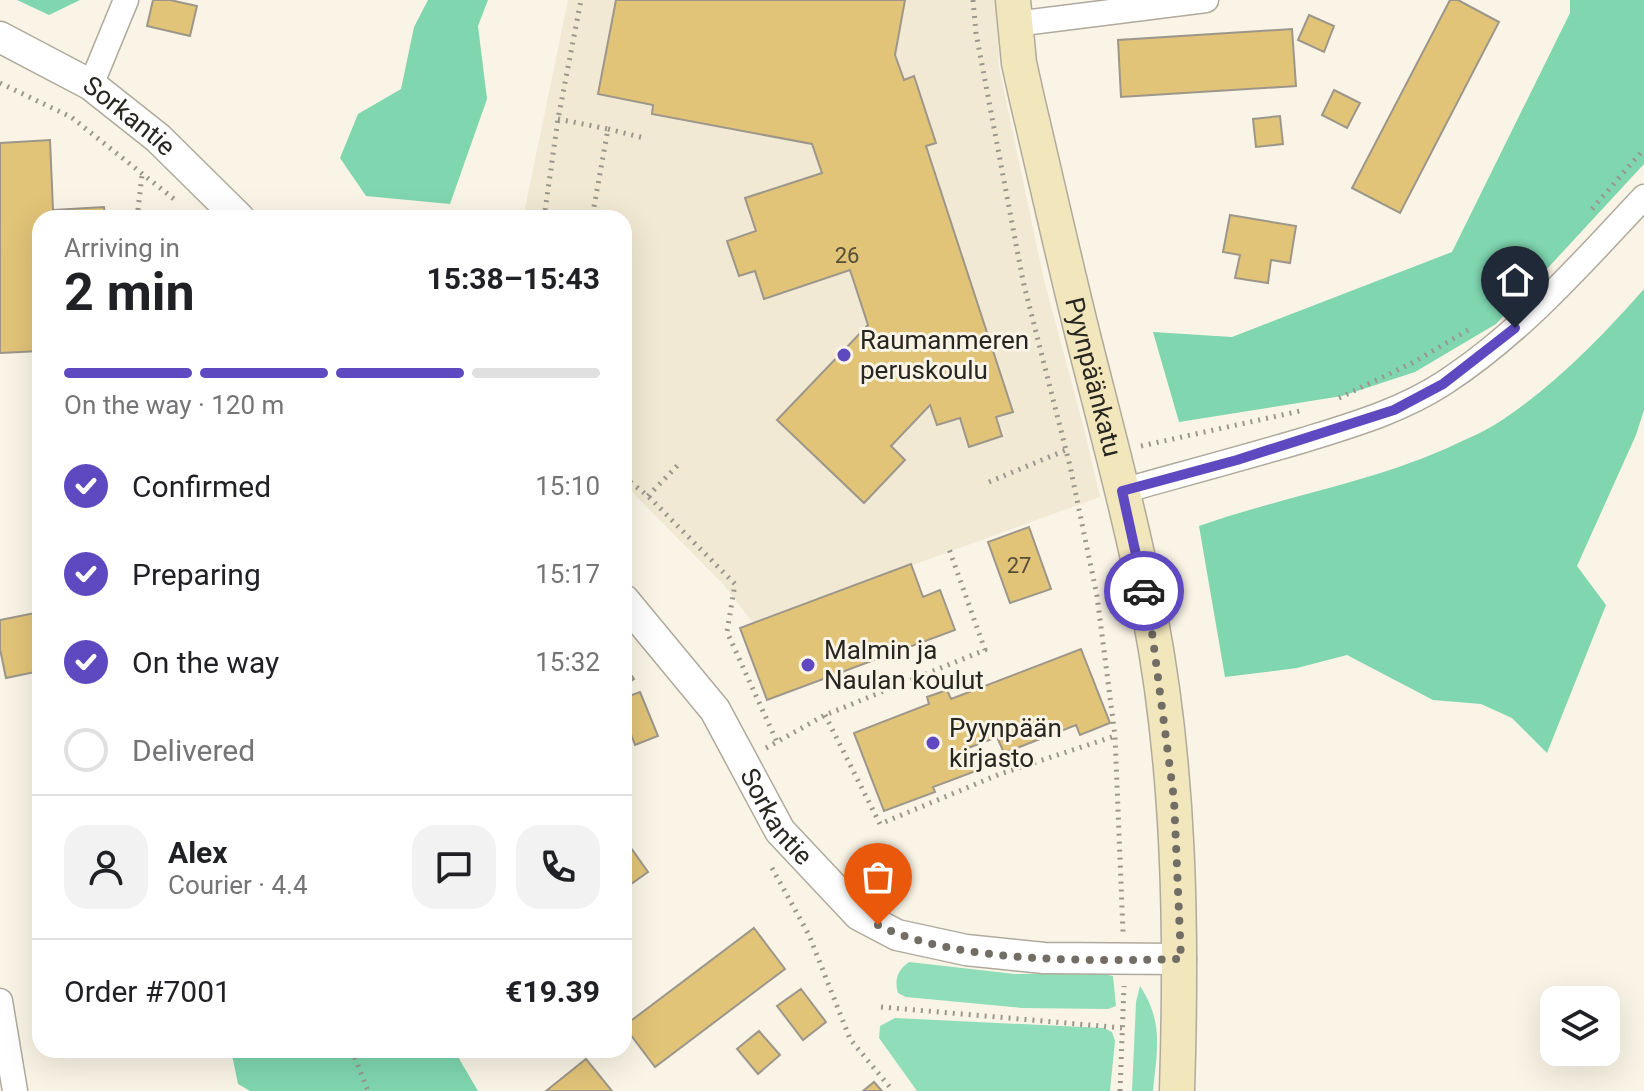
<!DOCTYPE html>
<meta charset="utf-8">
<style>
:root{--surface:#fff;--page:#f2f2f2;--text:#202124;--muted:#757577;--line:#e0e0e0;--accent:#5f49c1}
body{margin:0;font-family:Roboto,sans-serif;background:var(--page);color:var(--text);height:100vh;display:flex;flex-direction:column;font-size:30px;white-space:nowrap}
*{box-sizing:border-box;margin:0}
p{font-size:26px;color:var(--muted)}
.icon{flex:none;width:44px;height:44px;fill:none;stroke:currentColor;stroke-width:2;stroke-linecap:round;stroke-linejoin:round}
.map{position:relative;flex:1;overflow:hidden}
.side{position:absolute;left:32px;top:210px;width:600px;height:848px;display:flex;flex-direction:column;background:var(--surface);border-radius:24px;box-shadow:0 8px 32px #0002}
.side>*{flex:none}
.buttons{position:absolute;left:1540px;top:986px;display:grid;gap:16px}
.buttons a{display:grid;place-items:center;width:80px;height:80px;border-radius:16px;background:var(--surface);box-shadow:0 8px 32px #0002;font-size:40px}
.pin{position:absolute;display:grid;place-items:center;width:68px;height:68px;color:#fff;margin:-82px -34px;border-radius:50% 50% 50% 0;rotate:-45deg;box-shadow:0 0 8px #0007}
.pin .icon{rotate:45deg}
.courier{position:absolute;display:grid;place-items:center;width:80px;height:80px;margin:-40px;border:6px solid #5f49c1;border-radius:50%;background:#fff;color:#222;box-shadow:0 2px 10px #0007}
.summary em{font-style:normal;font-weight:700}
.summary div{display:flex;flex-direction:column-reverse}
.summary{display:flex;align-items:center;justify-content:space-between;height:136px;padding:0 32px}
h1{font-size:52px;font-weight:700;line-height:60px}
.bar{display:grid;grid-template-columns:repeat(4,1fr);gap:12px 8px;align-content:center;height:96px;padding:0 32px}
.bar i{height:10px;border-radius:6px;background:var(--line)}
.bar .on{background:var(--accent)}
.bar p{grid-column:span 4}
.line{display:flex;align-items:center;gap:20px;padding:0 32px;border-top:2px solid var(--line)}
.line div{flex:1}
.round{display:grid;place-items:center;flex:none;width:84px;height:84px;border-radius:24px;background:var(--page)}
ol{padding:0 32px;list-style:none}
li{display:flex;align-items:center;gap:24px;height:88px}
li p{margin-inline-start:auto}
li .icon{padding:8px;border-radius:50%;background:var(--accent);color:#fff;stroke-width:4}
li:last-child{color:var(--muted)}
li i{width:44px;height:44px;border:4px solid var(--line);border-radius:50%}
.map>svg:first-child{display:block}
.built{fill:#f1e9d3}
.green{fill:#90ddba}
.forest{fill:#7fd6af}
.building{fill:#e2c478;stroke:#9c978a;stroke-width:2}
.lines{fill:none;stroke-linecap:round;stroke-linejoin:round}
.minor-casing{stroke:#afaa9c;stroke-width:27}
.tertiary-casing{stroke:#afaa9c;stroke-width:33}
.secondary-casing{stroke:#afaa9c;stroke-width:37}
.path{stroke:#9b978d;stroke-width:5;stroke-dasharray:2 6;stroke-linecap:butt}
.minor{stroke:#fff;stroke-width:24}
.tertiary{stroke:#fff;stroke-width:30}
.secondary{stroke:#f1e6bc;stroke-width:34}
.done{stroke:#726e66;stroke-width:8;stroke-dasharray:0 14.4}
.route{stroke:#5f49c1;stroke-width:10}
.poi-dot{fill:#5f49c1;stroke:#faf4e6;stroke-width:3}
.labels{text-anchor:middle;stroke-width:6;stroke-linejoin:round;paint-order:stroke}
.number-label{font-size:22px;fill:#564e37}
.street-label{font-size:26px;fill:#282621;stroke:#faf4e6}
.poi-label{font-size:26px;fill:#282621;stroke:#faf4e6;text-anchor:start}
</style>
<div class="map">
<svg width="1644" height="1091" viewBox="0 0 1644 1091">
<rect width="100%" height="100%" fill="#faf4e6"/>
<path class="built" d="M568 0H996L999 67 1044 280 1084 429 1100 497 753 623 723 584 624 484V218H523Z"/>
<path class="green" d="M909 962 1015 974 1099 973 1113 976 1116 1006 1108 1009 1022 1008 906 997 898 993C894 979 898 970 909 962Z
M1140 986C1164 1022 1157 1051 1153 1091H1132L1136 1002Z
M895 1018 1104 1028 1112 1032 1115 1041 1110 1091H917L879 1038 880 1026Z"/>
<path class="forest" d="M17 0H80L49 15Z
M428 0H488L478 26 487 99 450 204 366 196 340 158 358 114 401 89 414 27Z
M1570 0H1644V164L1496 324 1415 372 1342 396 1179 422 1153 332 1232 337 1452 252 1570 13Z
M1644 289V410L1636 435 1577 566 1606 605 1547 753 1512 718 1481 704 1433 700 1347 655 1297 668 1225 677 1199 526C1284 496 1376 482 1458 443 1471 437 1485 431 1496 424 1552 388 1600 339 1644 289Z
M231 1050H454L478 1091H250L238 1084Z"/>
<path class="building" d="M153 0H170L197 6 190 36 147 26Z
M616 0H905L895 55 904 80 914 76 936 143 926 146 1013 412 996 417 1002 436 969 447 960 418 937 425 930 405 891 446 905 460 864 503 777 420 868 325 850 270 764 299 755 271 739 276 727 241 756 231 745 198 822 173 812 144 652 114 653 105 598 94Z
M1450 0H1458L1499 22 1400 213 1352 188Z
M1309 15 1334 26 1324 52 1298 40Z
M1292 29 1296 86 1121 97 1118 40Z
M1334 90 1360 103 1347 128 1322 115Z
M1280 116 1283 144 1256 147 1253 119Z
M50 140 53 210 104 207 105 218H40V351L0 353V143Z
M1230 215 1296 226 1290 263 1271 260 1268 283 1235 278 1240 255 1223 252Z
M1029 527 1051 589 1010 603 988 542Z
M911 564 923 597 940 590 955 630 767 700 740 628Z
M40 612V671L6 678 0 649V620Z
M1081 649 1110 723 1080 735 1076 725 1004 753 997 737 968 748 976 771 933 787 935 792 884 811 854 733 929 704 927 697 947 690 951 699Z
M624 664 634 679 624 686Z
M640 692 658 736 635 745 624 716V698Z
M40 800V827L35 801Z
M624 838 648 872 624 889Z
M754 928 785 969 655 1067 624 1026Z
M801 989 826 1022 803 1040 777 1006Z
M759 1031 780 1055 758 1074 737 1049Z
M586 1059 612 1091H546Z
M874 1082 882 1091H863Z"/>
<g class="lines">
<g class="minor-casing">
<path id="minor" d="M1015 24 1206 0
M91 85 126 0
M1122 491C1183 474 1243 458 1304 440 1352 425 1401 411 1444 383 1521 333 1582 263 1644 197
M0 1001 15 1091"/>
</g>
<g class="tertiary-casing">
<g id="tertiary">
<path id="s1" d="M0 37 91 85 158 138 239 218"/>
<path id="s2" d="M624 600 715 710 780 831 859 915 897 935 966 950 1044 958 1181 959"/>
</g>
</g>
<g class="secondary-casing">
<g id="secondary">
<path id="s3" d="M1013 0 1019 63 1027 99C1046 179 1064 260 1084 340 1107 431 1132 523 1150 616 1180 772 1182 932 1177 1091"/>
</g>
</g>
<path class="path" d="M973 0 976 33 1023 281 1070 466 1097 596 1115 736 1123 932
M0 83 71 117 174 199
M558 119 608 129 592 218
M608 129 644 138
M1592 209 1644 149
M137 218 142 175
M544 218 558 119 581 0
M1339 398 1414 362 1468 330
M1141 446 1300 411
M624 477 648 496 735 584 727 632 777 742
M989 482 1066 450
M648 496 678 465
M825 715 880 824 1000 774 1115 736
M766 748 825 715 985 650 949 549
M772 868 809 935 850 1039 893 1091
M881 1007 1124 1028
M352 1050 368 1091
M1120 1091 1124 986"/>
<use href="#minor" class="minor"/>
<use href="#tertiary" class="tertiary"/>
<use href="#secondary" class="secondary"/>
</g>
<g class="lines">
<path class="done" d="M878 925C957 964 1093 961 1181 959L1174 799 1150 617 1144 591"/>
<path class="route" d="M1144 591 1122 491 1237 460 1394 410 1443 384 1515 328"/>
</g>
<g class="poi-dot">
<circle cx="844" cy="355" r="8"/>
<circle cx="808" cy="665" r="8"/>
<circle cx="933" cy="743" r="8"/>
</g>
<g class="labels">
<g class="number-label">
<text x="847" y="263">26</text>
<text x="1019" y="573">27</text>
</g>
<g class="street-label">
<text dy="9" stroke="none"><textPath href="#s1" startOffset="152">Sorkantie</textPath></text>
<text dy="9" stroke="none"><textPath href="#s3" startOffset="386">Pyynpäänkatu</textPath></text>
<text dy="9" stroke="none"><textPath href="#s2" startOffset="266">Sorkantie</textPath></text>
</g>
<g class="poi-label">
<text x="860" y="349">Raumanmeren<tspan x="860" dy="30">peruskoulu</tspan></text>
<text x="824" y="659">Malmin ja<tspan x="824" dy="30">Naulan koulut</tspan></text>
<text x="949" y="737">Pyynpään<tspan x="949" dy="30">kirjasto</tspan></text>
</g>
</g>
</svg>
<div class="buttons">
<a><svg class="icon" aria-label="layers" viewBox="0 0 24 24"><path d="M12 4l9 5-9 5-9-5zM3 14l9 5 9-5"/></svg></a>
</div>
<div class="pin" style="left:878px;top:925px;background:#ea580c"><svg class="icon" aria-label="bag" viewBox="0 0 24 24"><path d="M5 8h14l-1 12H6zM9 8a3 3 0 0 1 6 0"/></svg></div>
<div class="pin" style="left:1515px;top:328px;background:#1f2937"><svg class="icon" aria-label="home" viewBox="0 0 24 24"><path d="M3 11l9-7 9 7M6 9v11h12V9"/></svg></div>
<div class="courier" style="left:1144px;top:591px"><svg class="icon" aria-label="car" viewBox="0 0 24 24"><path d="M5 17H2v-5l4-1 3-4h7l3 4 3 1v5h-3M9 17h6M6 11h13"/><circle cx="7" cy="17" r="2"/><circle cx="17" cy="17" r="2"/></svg></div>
<section class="side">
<div class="summary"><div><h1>2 min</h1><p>Arriving in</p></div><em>15:38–15:43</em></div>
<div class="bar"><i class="on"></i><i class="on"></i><i class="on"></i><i></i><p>On the way · 120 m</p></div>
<ol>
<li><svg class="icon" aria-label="check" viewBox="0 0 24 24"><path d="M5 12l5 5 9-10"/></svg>Confirmed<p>15:10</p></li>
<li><svg class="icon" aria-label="check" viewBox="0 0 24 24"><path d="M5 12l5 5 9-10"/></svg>Preparing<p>15:17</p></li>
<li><svg class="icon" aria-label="check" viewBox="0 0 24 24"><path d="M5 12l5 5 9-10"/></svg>On the way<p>15:32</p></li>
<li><i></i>Delivered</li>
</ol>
<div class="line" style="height:144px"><a class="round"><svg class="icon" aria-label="person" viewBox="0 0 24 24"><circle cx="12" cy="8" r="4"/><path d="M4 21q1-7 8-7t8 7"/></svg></a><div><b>Alex</b><p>Courier · 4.4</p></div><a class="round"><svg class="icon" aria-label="chat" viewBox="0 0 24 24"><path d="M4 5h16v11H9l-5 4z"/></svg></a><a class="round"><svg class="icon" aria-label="phone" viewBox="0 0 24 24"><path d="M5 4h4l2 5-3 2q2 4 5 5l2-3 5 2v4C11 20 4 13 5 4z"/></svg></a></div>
<div class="line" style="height:104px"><div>Order #7001</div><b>€19.39</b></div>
</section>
</div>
